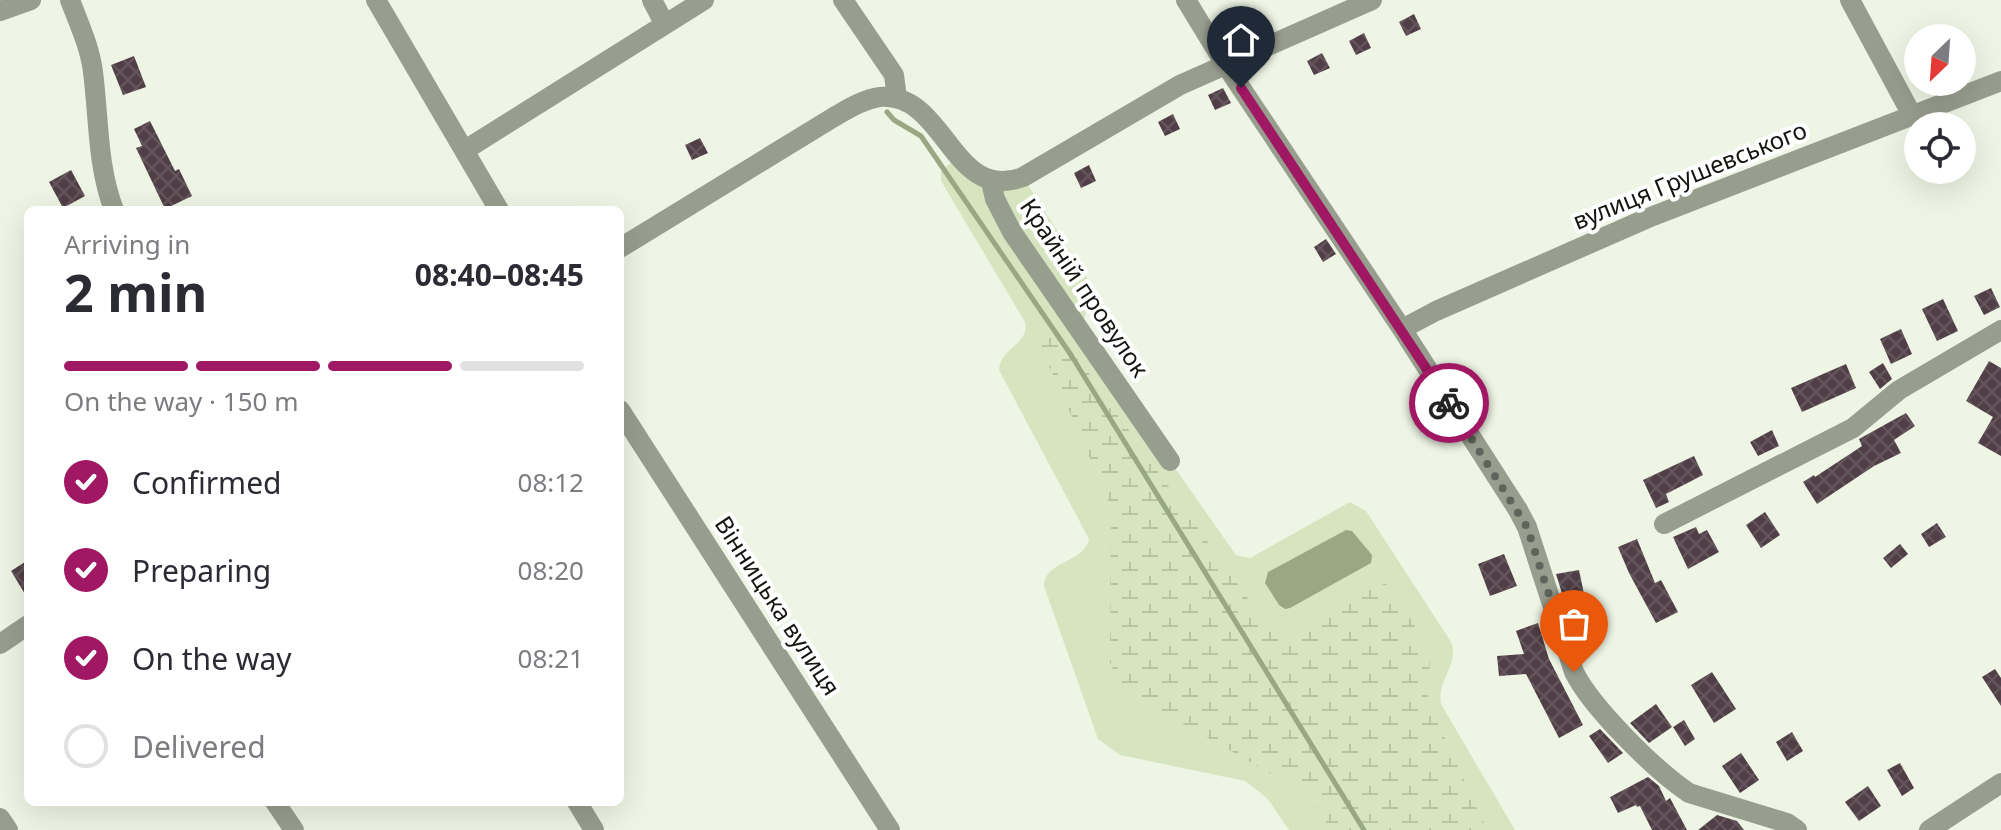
<!DOCTYPE html>
<meta charset="utf-8">
<style>
:root{--surface:#fff;--page:#f2f2f3;--text:#2b2b33;--muted:#7c7c81;--line:#e1e1e2;--accent:#a01763}
body{margin:0;font-family:"Noto Sans",sans-serif;background:var(--page);color:var(--text);height:100vh;display:flex;flex-direction:column;font-size:30px;white-space:nowrap}
*{box-sizing:border-box;margin:0}
p{font-size:26px;color:var(--muted)}
.icon{flex:none;width:44px;height:44px;fill:none;stroke:currentColor;stroke-width:2;stroke-linecap:round;stroke-linejoin:round}
.map{position:relative;flex:1;overflow:hidden}
.panel{position:absolute;left:24px;top:206px;width:600px;height:600px;display:flex;flex-direction:column;background:var(--surface);border-radius:12px;box-shadow:0 8px 32px #0002}
.panel>*{flex:none}
.needle{width:52px;rotate:205deg}
.fabs{position:absolute;left:1904px;top:24px;display:grid;gap:16px}
.fabs a{display:grid;place-items:center;width:72px;height:72px;border-radius:50%;background:var(--surface);box-shadow:0 8px 32px #0002;font-size:40px}
.pin{position:absolute;display:grid;place-items:center;width:68px;height:68px;color:#fff;margin:-82px -34px;border-radius:50% 50% 50% 0;rotate:-45deg;box-shadow:0 0 8px #0007}
.pin .icon{rotate:45deg}
.courier{position:absolute;display:grid;place-items:center;width:80px;height:80px;margin:-40px;border:6px solid #a01763;border-radius:50%;background:#fff;color:#222;box-shadow:0 2px 10px #0007}
.overview em{font-style:normal;font-weight:700}
.overview div{display:flex;flex-direction:column-reverse}
.overview{display:flex;align-items:center;justify-content:space-between;height:136px;padding:0 40px}
h1{font-size:52px;font-weight:700;line-height:60px}
.bar{display:grid;grid-template-columns:repeat(4,1fr);gap:12px 8px;align-content:center;height:96px;padding:0 40px}
.bar i{height:10px;border-radius:6px;background:var(--line)}
.bar .current{background:var(--accent)}
.bar p{grid-column:span 4}
ol{padding:0 40px;list-style:none}
li{display:flex;align-items:center;gap:24px;height:88px}
li p{margin-inline-start:auto}
li .icon{padding:8px;border-radius:50%;background:var(--accent);color:#fff;stroke-width:4}
li:last-child{color:var(--muted)}
li i{width:44px;height:44px;border:4px solid var(--line);border-radius:50%}
.map>svg:first-child{display:block}
.green{fill:#d6e5c0}
.wetland{fill:url(#wetland-marsh)}
.water{fill:#99a782}
.lines{fill:none;stroke-linecap:round;stroke-linejoin:round}
.stream{stroke:#99a782;stroke-width:5}
.building{fill:url(#building-cross-hatch)}
.minor{stroke:#989e8e;stroke-width:20}
.done{stroke:#60645a;stroke-width:8;stroke-dasharray:0 14.4}
.route{stroke:#a01763;stroke-width:10}
.labels{text-anchor:middle;stroke-width:8;stroke-linejoin:round;paint-order:stroke}
.street-label{font-size:24px;fill:#131610;stroke:#fff}
</style>
<div class="map">
<svg width="2001" height="830" viewBox="0 0 2001 830">
<defs>
<pattern id="wetland-marsh" width="20" height="14" patternUnits="userSpaceOnUse" patternTransform="scale(2)"><rect width="20" height="14" fill="#d6e5c0"/><path d="M1 5h8M5 5V1M11 12h8M15 12V8" fill="none" stroke="#b7c4a4"/></pattern>
<pattern id="building-cross-hatch" width="8" height="8" patternUnits="userSpaceOnUse" patternTransform="scale(2)"><rect width="8" height="8" fill="#503f46"/><path d="M0 0l8 8M0 8l8-8" fill="none" stroke="#65575d"/></pattern>
</defs>
<rect width="100%" height="100%" fill="#eef5e4"/>
<path class="green" d="M959 156 965 163 1023 177 1089 281 1093 295 1082 324 1170 461 1236 555 1250 558 1350 502 1366 511 1451 642C1460 664 1436 682 1441 704L1515 830H1289L1267 798 1245 781 1120 755 1098 739 1044 586C1044 561 1084 563 1089 539L999 370C1000 348 1030 344 1025 322L941 181V171Z"/>
<path class="wetland" d="M1047 321 1059 331 1268 627 1275 633 1296 631 1372 585 1386 584 1393 589C1404 609 1424 638 1429 659 1432 674 1424 688 1429 704L1487 830H1331L1310 796 1122 689 1110 663 1111 513 1108 499 1038 341C1039 332 1038 326 1047 321Z"/>
<path class="water" d="M1346 530 1352 531 1372 555 1371 563 1290 608 1285 609 1279 605 1265 583 1268 572Z"/>
<g class="lines">
<path class="stream" d="M887 112 894 120 921 136 1071 355 1364 830"/>
</g>
<path class="building" d="M1414 14 1421 29 1406 36 1399 22Z
M1364 33 1371 48 1356 55 1349 41Z
M1322 53 1330 68 1314 75 1307 61Z
M134 56 146 87 123 95 111 65Z
M1223 88 1231 103 1215 110 1208 95Z
M1173 114 1180 129 1165 136 1158 122Z
M150 121 175 171 179 169 192 196 165 209 136 148 142 146 134 129Z
M700 138 708 153 692 160 685 145Z
M1089 165 1096 181 1081 188 1074 173Z
M71 170 85 196 63 208 49 182Z
M1326 239 1336 254 1323 262 1314 247Z
M1991 288 2000 307 1984 315 1974 296Z
M1943 299 1958 331 1937 341 1922 309Z
M1901 329 1912 354 1891 364 1880 339Z
M1989 361 2001 368V456L1978 443 1993 417 1966 401Z
M1883 363 1892 379 1880 389 1869 372Z
M1846 364 1856 388 1802 412 1791 388Z
M1906 413 1915 426 1894 440 1901 453 1874 466 1817 504 1803 482 1814 475 1815 477 1862 446 1859 439Z
M1772 430 1779 446 1758 456 1750 442Z
M1694 456 1703 475 1666 494 1669 502 1656 508 1643 480Z
M1765 512 1780 535 1761 548 1746 525Z
M1937 523 1946 537 1929 547 1921 534Z
M1696 527 1699 534 1707 530 1719 552 1688 569 1673 537Z
M1637 539 1655 583 1661 580 1678 612 1656 623 1629 573 1618 547Z
M1900 544 1908 554 1891 568 1883 558Z
M1504 554 1517 586 1490 596 1478 564Z
M28 560V599L11 571Z
M1579 570 1585 599 1565 603 1556 574Z
M1538 623 1549 659 1583 725 1559 738 1526 674 1499 676 1497 656 1524 654 1516 631Z
M1995 669 2001 678V706L1982 677Z
M1712 672 1736 709 1714 723 1691 685Z
M1656 704 1672 727 1649 743 1630 723Z
M1684 720 1695 739 1685 746 1673 727Z
M1600 729 1623 753 1608 763 1589 736Z
M1792 732 1803 751 1787 761 1776 742Z
M1741 753 1759 780 1740 793 1722 766Z
M1900 763 1914 788 1902 796 1887 770Z
M1648 777 1659 786 1666 801 1670 798 1687 830H1652L1640 806 1637 807 1636 805 1618 813 1610 797Z
M1868 786 1881 806 1859 821 1845 802Z
M1717 815 1737 821 1744 830H1698Z"/>
<g class="lines">
<path class="minor" d="M70 0C79 24 90 47 93 72 99 118 97 166 114 210
M376 0 499 210
M652 0 664 23
M843 0 894 75 897 98
M1186 0 1225 64 1402 329 1518 510 1527 527 1574 672C1592 708 1655 770 1689 793L1787 823 1797 830
M1850 0 1913 117
M0 11 31 0
M465 150 704 0
M991 182 995 199 1012 232 1170 461
M620 248 834 117C848 109 864 99 880 97 946 92 952 204 1023 177L1180 85 1372 0
M1402 329 1436 311 1648 218 2001 81
M620 410 890 830
M1664 524 1853 428 1899 390 2001 330
M0 644 28 625
M275 802 294 830
M577 802 594 830
M0 818 8 830
M1929 830 2001 783"/>
</g>
<g class="lines">
<path class="done" d="M1449 403 1527 527 1574 672"/>
<path class="route" d="M1241 88 1449 403"/>
</g>
<g class="labels">
<g class="street-label">
<text transform="translate(1690 176) rotate(-22)" y="8">вулиця Грушевського</text>
<text transform="translate(1084 288) rotate(56)" y="8">Крайній провулок</text>
<text transform="translate(777 606) rotate(57)" y="8">Вінницька вулиця</text>
</g>
</g>
</svg>
<div class="fabs">
<a><svg class="needle" viewBox="-14 -14 28 28"><path d="M0-13l5 13h-10z" fill="#e53935"/><path d="M0 13l5-13h-10z" fill="#7c7c81"/></svg></a>
<a><svg class="icon" aria-label="locate" viewBox="0 0 24 24"><circle cx="12" cy="12" r="6"/><path d="M12 2v4M12 18v4M2 12h4M18 12h4"/></svg></a>
</div>
<div class="pin" style="left:1574px;top:672px;background:#ea580c"><svg class="icon" aria-label="bag" viewBox="0 0 24 24"><path d="M5 8h14l-1 12H6zM9 8a3 3 0 0 1 6 0"/></svg></div>
<div class="pin" style="left:1241px;top:88px;background:#1f2937"><svg class="icon" aria-label="home" viewBox="0 0 24 24"><path d="M3 11l9-7 9 7M6 9v11h12V9"/></svg></div>
<div class="courier" style="left:1449px;top:403px"><svg class="icon" aria-label="bike" viewBox="0 0 24 24"><circle cx="6" cy="16" r="4"/><circle cx="18" cy="16" r="4"/><path d="M6 16l4-8h5l3 8M10 8l3 8H6M13 5h3"/></svg></div>
<section class="panel">
<div class="overview"><div><h1>2 min</h1><p>Arriving in</p></div><em>08:40–08:45</em></div>
<div class="bar"><i class="current"></i><i class="current"></i><i class="current"></i><i></i><p>On the way · 150 m</p></div>
<ol>
<li><svg class="icon" aria-label="check" viewBox="0 0 24 24"><path d="M5 12l5 5 9-10"/></svg>Confirmed<p>08:12</p></li>
<li><svg class="icon" aria-label="check" viewBox="0 0 24 24"><path d="M5 12l5 5 9-10"/></svg>Preparing<p>08:20</p></li>
<li><svg class="icon" aria-label="check" viewBox="0 0 24 24"><path d="M5 12l5 5 9-10"/></svg>On the way<p>08:21</p></li>
<li><i></i>Delivered</li>
</ol>
</section>
</div>
